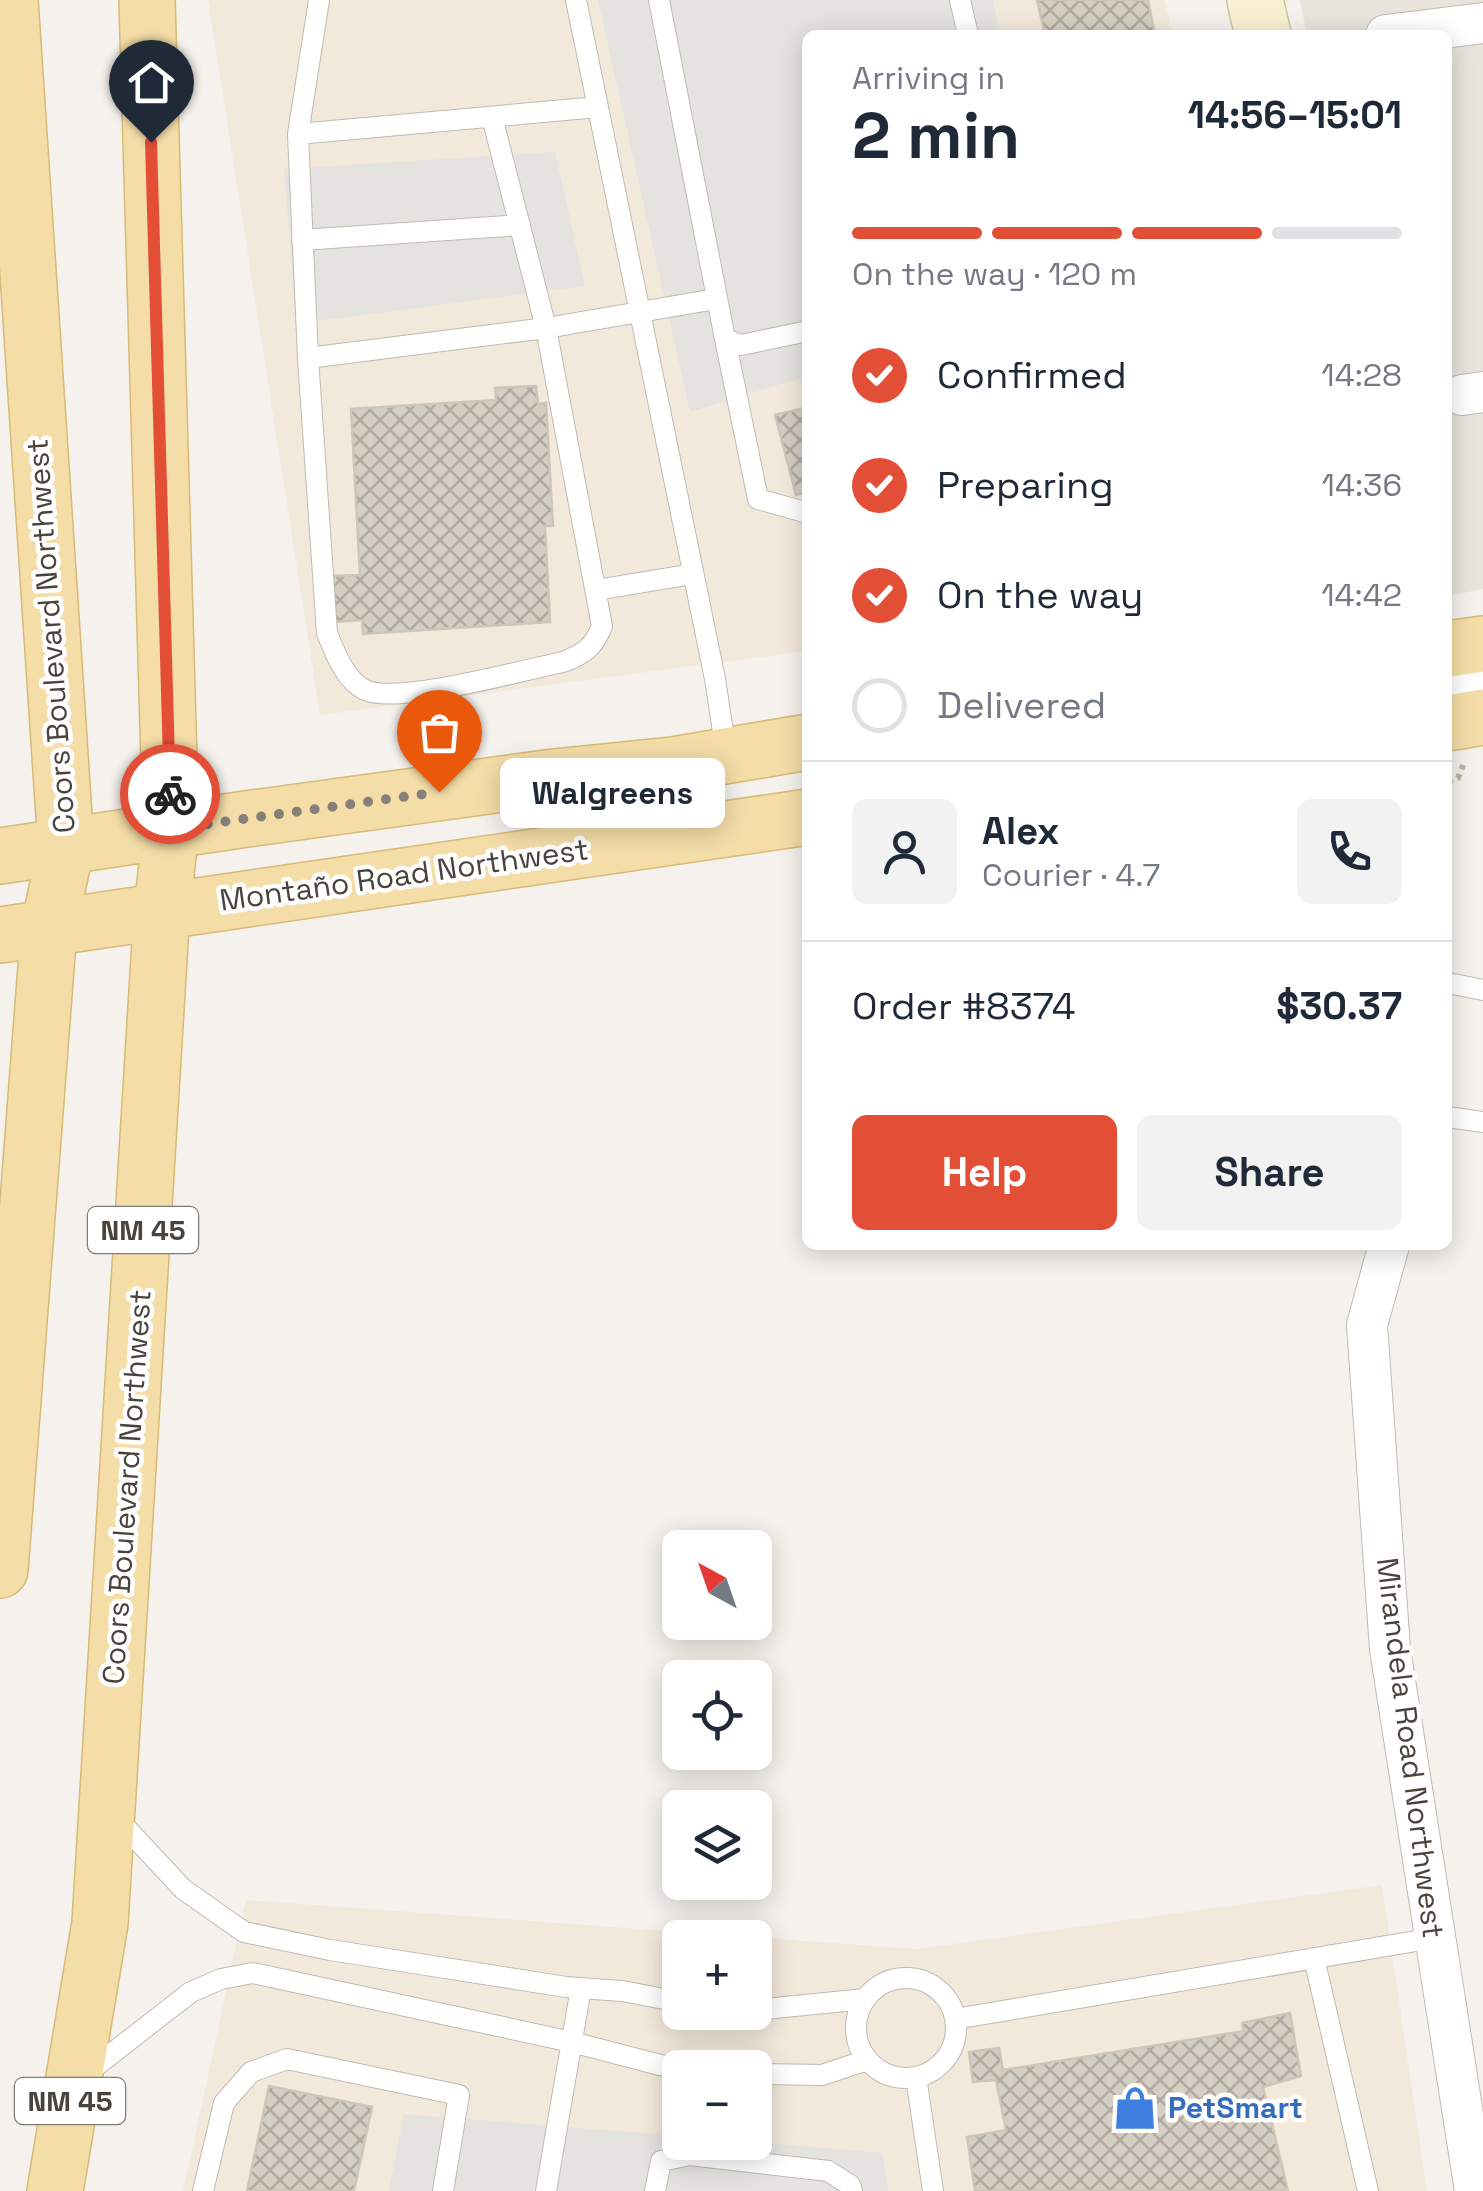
<!DOCTYPE html>
<meta charset="utf-8">
<style>
:root{--surface:#fff;--page:#f2f2f3;--text:#1f2937;--muted:#747a83;--line:#e0e1e3;--accent:#e34e36}
body{margin:0;font-family:"Space Grotesk",sans-serif;background:var(--page);color:var(--text);height:100vh;display:flex;flex-direction:column;font-size:38px;white-space:nowrap}
*{box-sizing:border-box;margin:0}
p{font-size:32px;color:var(--muted)}
.icon{flex:none;width:55px;height:55px;fill:none;stroke:currentColor;stroke-width:2;stroke-linecap:round;stroke-linejoin:round}
.map{position:relative;flex:1;overflow:hidden}
.details{position:absolute;left:802px;top:30px;width:650px;height:1220px;display:flex;flex-direction:column;background:var(--surface);border-radius:15px;box-shadow:0 5px 25px #0003}
.details>*{flex:none}
.needle{width:65px;rotate:320deg}
.fabs{position:absolute;left:662px;top:1530px;display:grid;gap:20px}
.fabs a{display:grid;place-items:center;width:110px;height:110px;border-radius:15px;background:var(--surface);box-shadow:0 5px 25px #0003;font-size:50px}
.pin{position:absolute;display:grid;place-items:center;width:85px;height:85px;color:#fff;margin:-102px -42px;border-radius:50% 50% 50% 0;rotate:-45deg;box-shadow:0 0 10px #0007}
.pin .icon{rotate:45deg}
.courier{position:absolute;display:grid;place-items:center;width:100px;height:100px;margin:-50px;border:8px solid #e34e36;border-radius:50%;background:#fff;color:#222;box-shadow:0 2px 12px #0007}
.bubble{position:absolute;height:70px;border-radius:15px;background:var(--surface);box-shadow:0 5px 25px #0003;font-size:32px;font-weight:600;line-height:70px;text-align:center}
.summary em{font-style:normal;font-weight:600}
.summary div{display:flex;flex-direction:column-reverse}
.summary{display:flex;align-items:center;justify-content:space-between;height:170px;padding:0 50px}
h1{font-size:65px;font-weight:600;line-height:75px}
.bar{display:grid;grid-template-columns:repeat(4,1fr);gap:15px 10px;align-content:center;height:120px;padding:0 50px}
.bar i{height:12px;border-radius:8px;background:var(--line)}
.bar .selected{background:var(--accent)}
.bar p{grid-column:span 4}
.line{display:flex;align-items:center;gap:25px;padding:0 50px;border-top:2px solid var(--line)}
.line div{flex:1}
.round{display:grid;place-items:center;flex:none;width:105px;height:105px;border-radius:15px;background:var(--page)}
ol{padding:0 50px;list-style:none}
li{display:flex;align-items:center;gap:30px;height:110px}
li p{margin-inline-start:auto}
li .icon{padding:10px;border-radius:50%;background:var(--accent);color:#fff;stroke-width:4}
li:last-child{color:var(--muted)}
li i{width:55px;height:55px;border:5px solid var(--line);border-radius:50%}
.button{display:flex;gap:20px;margin-top:auto;padding:20px 50px}
.button a{flex:1;height:115px;border-radius:15px;background:var(--accent);color:#fff;font-size:40px;font-weight:600;line-height:115px;text-align:center}
.button a+a{background:var(--page);color:var(--text)}
.map>svg:first-child{display:block}
.residential{fill:#e8e4dc}
.commercial{fill:#f3e9db;fill-rule:evenodd}
.parking{fill:#e4e3e0}
.building{fill:url(#building-cross-hatch);stroke:#cfc6b7;stroke-width:2.5}
.lines{fill:none;stroke-linecap:round;stroke-linejoin:round}
.lane-casing{stroke:#c0bab0;stroke-width:22}
.street-casing{stroke:#c0bab0;stroke-width:42}
.secondary-casing{stroke:#cfc3a2;stroke-width:58}
.primary-casing{stroke:#d8ba78;stroke-width:58}
.path{stroke:#c0b5a3;stroke-width:6;stroke-dasharray:5 5;stroke-linecap:butt}
.lane{stroke:#fff;stroke-width:20}
.street{stroke:#fff;stroke-width:40}
.secondary{stroke:#f9efd2;stroke-width:55}
.primary{stroke:#f4dda7;stroke-width:55}
.done{stroke:#858079;stroke-width:10;stroke-dasharray:0 18}
.route{stroke:#e34e36;stroke-width:12}
.labels{text-anchor:middle;stroke-width:9;stroke-linejoin:round;paint-order:stroke}
.shield{fill:#fff;stroke:#807b76;stroke-width:2.5}
.shield-label{font-size:28px;font-weight:bold;fill:#49433b}
.street-label{font-size:30px;fill:#49433b;stroke:#fff}
.shop-label{font-size:30px;font-weight:bold;fill:#366cbe;stroke:#fff;text-anchor:start}
</style>
<div class="map">
<svg width="1483" height="2191" viewBox="0 0 1483 2191">
<defs>
<pattern id="building-cross-hatch" width="8" height="8" patternUnits="userSpaceOnUse" patternTransform="scale(2.5)"><rect width="8" height="8" fill="#d5cec3"/><path d="M0 0l8 8M0 8l8-8" fill="none" stroke="#afa9a0"/></pattern>
</defs>
<rect width="100%" height="100%" fill="#f5f2ed"/>
<path class="residential" d="M1300 0H1483V589L1448 596V35H1307Z"/>
<path class="commercial" d="M208 0H1165L1173 35H808L807 651 320 715Z
M1382 1885 1427 2191H183L246 1900 916 1949ZM680 1938H755V2012H680ZM680 2068H755V2142H680Z"/>
<path class="parking" d="M598 0H993L1000 35H808L807 376 690 412Z
M555 152 585 286 296 324 284 169Z
M404 2114 680 2136V2142H755L883 2153 888 2191H389Z"/>
<path class="building" d="M1037 0H1148L1155 35H1045Z
M536 386 538 404 546 403 553 526H545L550 622 363 634 362 620 335 622 332 576 360 575 351 409 496 400 495 388Z
M808 407V492L796 495 775 415Z
M1290 2013 1301 2076 1263 2087 1288 2191H975L967 2137 1006 2130 996 2080 973 2082 969 2052 999 2048 1003 2070 1244 2031 1242 2023Z
M269 2086 372 2107 354 2191H247Z"/>
<g class="lines">
<g class="lane-casing">
<path id="lane" d="M319 0 298 134 308 358 327 633C335 653 345 680 365 690 398 705 523 670 563 662 584 654 594 647 602 626L546 328 492 117
M576 0 715 679 726 751
M659 0 725 339 741 345 808 331
M960 0 968 35
M298 134 598 107
M302 240 520 225
M725 339 758 499 808 513
M308 358 546 328 716 299
M596 590 693 574
M1448 983 1483 990
M1448 1117 1483 1122
M114 1815 183 1889 244 1932 330 1950 566 1987 622 1991 680 2002
M1314 1958 1368 2191
M856 2028a50 50 0 1 1 100 0a50 50 0 1 1-100 0Z
M755 2010 865 1999
M955 2019 1434 1938
M755 2074 822 2075 867 2060
M83 2076 191 1992 221 1979 253 1973 572 2042 660 2065 684 2068
M916 2077 933 2191
M203 2191 224 2103 251 2072 287 2059 459 2095 443 2191
M546 2191 581 1988
M655 2191 661 2161 690 2155 828 2171 850 2185 852 2191"/>
</g>
<g class="street-casing">
<path id="street" d="M1386 35 1483 23
M1462 395 1483 392
M1448 686 1483 677
M1389 1245 1367 1325 1390 1649 1475 2191"/>
</g>
<g class="secondary-casing">
<path id="secondary" d="M1255 0 1263 35"/>
</g>
<g class="primary-casing">
<path id="primary" d="M1448 649 1483 644
M1448 723 1483 717
M0 856 246 819 554 777 672 765 808 742
M0 935 808 817
M0 1570 49 928 66 846 10 0
M55 2191 100 1923 162 910 171 829 147 0"/>
</g>
<path class="path" d="M1448 782 1458 778 1464 763"/>
<use href="#lane" class="lane"/>
<use href="#street" class="street"/>
<use href="#secondary" class="secondary"/>
<use href="#primary" class="primary"/>
</g>
<g class="lines">
<path class="done" d="M170 794 171 829 439 792"/>
<path class="route" d="M151 142 170 794"/>
</g>
<defs>
<g id="shop-bare" transform="scale(3.45)"><path d="M-5-2.5h2.3a2.7 3.5 0 0 1 5.4 0H5L5.5 6h-11ZM-1.5-2.5h3a1.5 2.3 0 0 0-3 0Z" fill="#3f7fe0" stroke="#fff" stroke-width="2.5" paint-order="stroke"/></g>
</defs>
<g fill-rule="evenodd">
<use href="#shop-bare" x="1135" y="2108"/>
</g>
<g class="labels">
<g class="shield">
<rect x="88" y="1207" width="110" height="46" rx="8"/>
<rect x="15" y="2078" width="110" height="46" rx="8"/>
</g>
<g class="shield-label">
<text x="143" y="1240">NM 45</text>
<text x="70" y="2111">NM 45</text>
</g>
<g class="street-label">
<text transform="translate(51 636) rotate(-94)" y="10">Coors Boulevard Northwest</text>
<text transform="translate(404 875) rotate(-8)" y="10">Montaño Road Northwest</text>
<text transform="translate(127 1487) rotate(-86)" y="10">Coors Boulevard Northwest</text>
<text transform="translate(1410 1748) rotate(83)" y="10">Mirandela Road Northwest</text>
</g>
<g class="shop-label">
<text x="1168" y="2118">PetSmart</text>
</g>
</g>
</svg>
<div class="fabs">
<a><svg class="needle" viewBox="-14 -14 28 28"><path d="M0-13l5 13h-10z" fill="#e53935"/><path d="M0 13l5-13h-10z" fill="#747a83"/></svg></a>
<a><svg class="icon" aria-label="locate" viewBox="0 0 24 24"><circle cx="12" cy="12" r="6"/><path d="M12 2v4M12 18v4M2 12h4M18 12h4"/></svg></a>
<a><svg class="icon" aria-label="layers" viewBox="0 0 24 24"><path d="M12 4l9 5-9 5-9-5zM3 14l9 5 9-5"/></svg></a>
<a>+</a>
<a>−</a>
</div>
<div class="pin" style="left:439px;top:792px;background:#ea580c"><svg class="icon" aria-label="bag" viewBox="0 0 24 24"><path d="M5 8h14l-1 12H6zM9 8a3 3 0 0 1 6 0"/></svg></div>
<div class="pin" style="left:151px;top:142px;background:#1f2937"><svg class="icon" aria-label="home" viewBox="0 0 24 24"><path d="M3 11l9-7 9 7M6 9v11h12V9"/></svg></div>
<div class="courier" style="left:170px;top:794px"><svg class="icon" aria-label="bike" viewBox="0 0 24 24"><circle cx="6" cy="16" r="4"/><circle cx="18" cy="16" r="4"/><path d="M6 16l4-8h5l3 8M10 8l3 8H6M13 5h3"/></svg></div>
<div class="bubble" style="left:500px;top:758px;width:225px">Walgreens</div>
<section class="details">
<div class="summary"><div><h1>2 min</h1><p>Arriving in</p></div><em>14:56–15:01</em></div>
<div class="bar"><i class="selected"></i><i class="selected"></i><i class="selected"></i><i></i><p>On the way · 120 m</p></div>
<ol>
<li><svg class="icon" aria-label="check" viewBox="0 0 24 24"><path d="M5 12l5 5 9-10"/></svg>Confirmed<p>14:28</p></li>
<li><svg class="icon" aria-label="check" viewBox="0 0 24 24"><path d="M5 12l5 5 9-10"/></svg>Preparing<p>14:36</p></li>
<li><svg class="icon" aria-label="check" viewBox="0 0 24 24"><path d="M5 12l5 5 9-10"/></svg>On the way<p>14:42</p></li>
<li><i></i>Delivered</li>
</ol>
<div class="line" style="height:180px"><a class="round"><svg class="icon" aria-label="person" viewBox="0 0 24 24"><circle cx="12" cy="8" r="4"/><path d="M4 21q1-7 8-7t8 7"/></svg></a><div><b>Alex</b><p>Courier · 4.7</p></div><a class="round"><svg class="icon" aria-label="phone" viewBox="0 0 24 24"><path d="M5 4h4l2 5-3 2q2 4 5 5l2-3 5 2v4C11 20 4 13 5 4z"/></svg></a></div>
<div class="line" style="height:130px"><div>Order #8374</div><b>$30.37</b></div>
<div class="button"><a>Help</a><a>Share</a></div>
</section>
</div>
